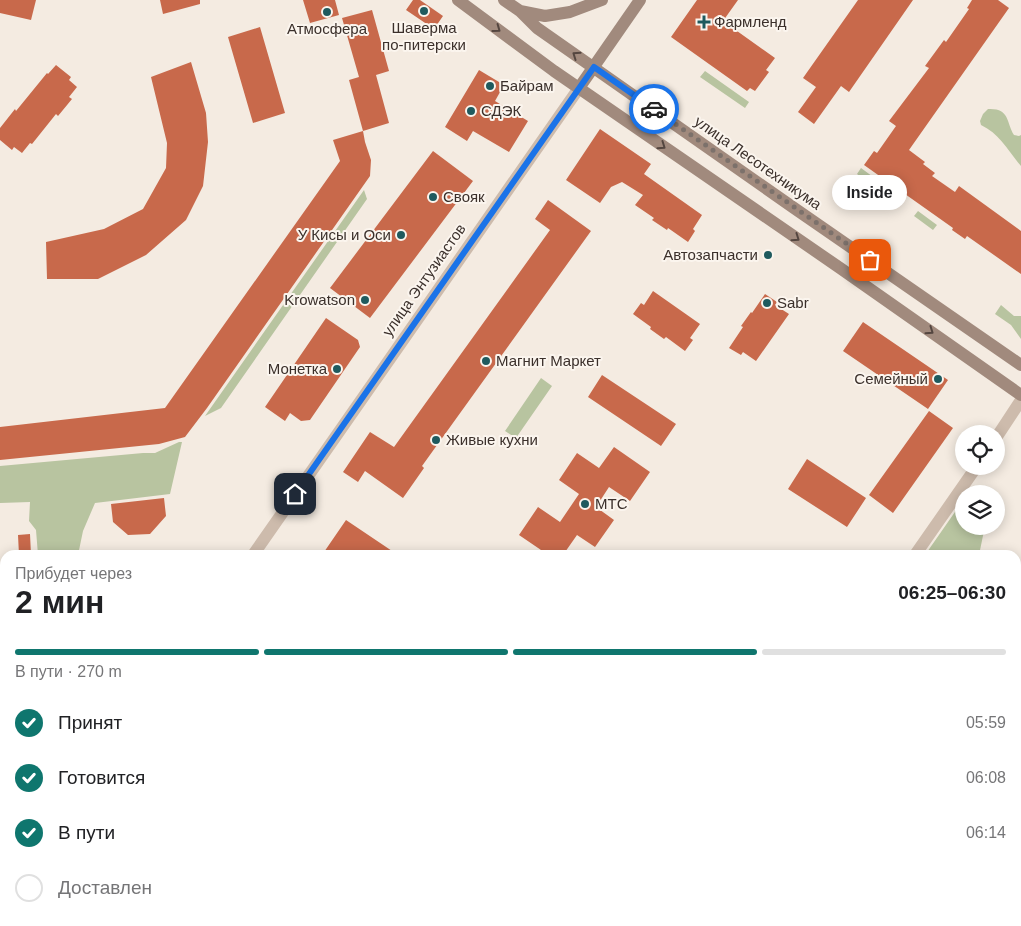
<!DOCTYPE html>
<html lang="ru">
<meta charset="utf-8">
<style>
:root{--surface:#fff;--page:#f2f2f2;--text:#202124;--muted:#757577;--line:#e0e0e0;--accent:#0f766e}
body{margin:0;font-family:Arial,sans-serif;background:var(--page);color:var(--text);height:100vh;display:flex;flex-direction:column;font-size:19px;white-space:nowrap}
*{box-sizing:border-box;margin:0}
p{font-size:16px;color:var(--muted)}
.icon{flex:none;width:28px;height:28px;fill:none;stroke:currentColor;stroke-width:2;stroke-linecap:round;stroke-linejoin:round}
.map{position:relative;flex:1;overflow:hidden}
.sheet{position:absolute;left:0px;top:550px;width:1021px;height:376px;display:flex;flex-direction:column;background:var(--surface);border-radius:15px 15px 0 0;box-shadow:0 2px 12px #0003}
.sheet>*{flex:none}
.tools{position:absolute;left:955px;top:425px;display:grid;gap:10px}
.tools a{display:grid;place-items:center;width:50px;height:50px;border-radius:50%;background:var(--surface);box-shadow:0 2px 12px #0003;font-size:25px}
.pin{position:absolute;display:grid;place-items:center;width:42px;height:42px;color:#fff;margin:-21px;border-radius:10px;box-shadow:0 2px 8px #0006}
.courier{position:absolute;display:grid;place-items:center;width:50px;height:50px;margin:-25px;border:4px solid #1a73e8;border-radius:50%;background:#fff;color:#222;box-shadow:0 1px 6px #0007}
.bubble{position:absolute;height:35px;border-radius:18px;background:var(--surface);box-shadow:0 2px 12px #0003;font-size:16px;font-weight:600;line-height:35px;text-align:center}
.summary em{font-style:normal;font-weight:600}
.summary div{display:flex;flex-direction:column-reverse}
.summary{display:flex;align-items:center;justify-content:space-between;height:85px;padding:0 15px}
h1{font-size:32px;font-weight:600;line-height:38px}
.bar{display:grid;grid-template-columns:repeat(4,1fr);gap:8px 5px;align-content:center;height:60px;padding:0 15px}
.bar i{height:6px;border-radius:4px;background:var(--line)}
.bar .selected{background:var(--accent)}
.bar p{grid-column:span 4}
ol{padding:0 15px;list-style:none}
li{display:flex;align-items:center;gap:15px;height:55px}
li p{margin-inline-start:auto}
li .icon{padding:5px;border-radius:50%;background:var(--accent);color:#fff;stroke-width:4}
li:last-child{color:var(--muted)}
li i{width:28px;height:28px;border:2px solid var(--line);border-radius:50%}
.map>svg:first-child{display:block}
.green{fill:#b8c4a0}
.building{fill:#c8694b}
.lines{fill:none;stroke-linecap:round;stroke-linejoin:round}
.tertiary{stroke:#cdbbac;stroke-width:12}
.secondary{stroke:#a18a7d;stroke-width:12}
.oneway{stroke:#544640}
.done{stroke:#7c716b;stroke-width:5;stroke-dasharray:0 9}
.route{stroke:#1a73e8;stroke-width:6}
.poi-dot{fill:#1f5a5e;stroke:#fbf5ee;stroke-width:2}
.labels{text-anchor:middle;stroke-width:4;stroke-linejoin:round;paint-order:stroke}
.poi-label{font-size:15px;fill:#3b302b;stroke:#fbf5ee;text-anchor:start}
.street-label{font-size:15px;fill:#3b302b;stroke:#fbf5ee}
</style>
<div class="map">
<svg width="1021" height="926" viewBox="0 0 1021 926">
<rect width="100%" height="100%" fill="#f4ebe1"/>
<path class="green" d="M705 71 749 102 745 108 700 77Z
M988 109C1010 108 1006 122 1014 135L1019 136 1021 135V166C1008 151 1000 134 981 125L980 121 983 114Z
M861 168 880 182 876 188 857 174Z
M364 190 367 199 221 408 205 416Z
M918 211 937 225 933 230 914 216Z
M1001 305 1014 316H1021V339L1011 325 995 314Z
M541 378 552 386 516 438 505 431Z
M179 442H182L170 494 95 503 83 531 78 555H38L36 530 29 521 30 502 0 503V466L143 453H155Z
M964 499V526H985L979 555H925Z
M1021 736V802L1016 800V740Z
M1021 849V905L1016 914V857Z
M284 921H324L325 926H284Z
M708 921H818V926H706Z
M877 921H956L959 926H877Z"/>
<path class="building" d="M0 0H36L31 20 0 13Z
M160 0H200V4L163 14Z
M303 0H335L339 15 310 23Z
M413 0H420L443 16 434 29 406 10Z
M697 0H738L723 21 775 58 766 70 769 72 755 91 750 88 747 91 671 37Z
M858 0H913L849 92 841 86 814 124 798 112 816 87 803 78Z
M972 0H998L1009 8 909 150 925 162 923 164 935 173 932 176 955 192 959 186 1021 231V274L967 236 965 239 952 230 953 228 864 165 874 151 877 153 896 126 889 121 929 68 925 66 944 40 946 42 969 9 967 8Z
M372 10 389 71 376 75 389 123 363 131 349 80 359 77 342 18Z
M260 27 285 113 253 123 228 37Z
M191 62 206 113 208 142 203 186 186 220 146 255 98 279H47L46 242 104 229 143 209 166 168 167 143 151 77Z
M56 65 71 77 69 80 77 87 69 97 72 99 58 116 56 114 32 144 30 143 22 153 14 147 12 150 0 140V128L15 109 16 111 47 73 48 74Z
M479 70 504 85 495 101 528 121 509 152 473 131 467 141 445 127Z
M600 129 651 164 644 174 702 215 693 229 695 231 688 242 668 228 667 230 652 220 654 218 635 205 643 195 622 182 611 187 600 203 566 180Z
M363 131 365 142 371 160 370 176 207 408 185 437 159 444 0 460V427L165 408 340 161 333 140Z
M433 151 473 181 370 318 330 288Z
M548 200 591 231 422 466 424 468 403 498 365 471 358 482 343 472 370 432 394 447 550 230 535 219Z
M653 291 700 324 690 338 693 340 685 351 666 337 664 339 650 329 651 327 633 314 641 303 644 305Z
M765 294 777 302 775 305 789 314 756 361 743 352 741 355 729 348 743 327 741 326 751 312 752 313Z
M326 318 358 340 360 347 310 420 301 421 290 413 285 421 265 407Z
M863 322 948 380 928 409 843 351Z
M602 375 676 424 661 446 588 397Z
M929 411 953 428 893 513 869 495Z
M614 447 650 472 630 501 609 487 596 507 614 520 595 547 577 535 563 555H538L541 550 519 535 538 507 560 522 579 494 559 480 577 453 599 468Z
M807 459 866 498 847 527 788 489Z
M164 498 166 516 150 534 128 535 113 522 111 504Z
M346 520 398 555H322Z
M30 534 31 555H19L18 535Z"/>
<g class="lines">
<path class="tertiary" d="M996 438 1021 400
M253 555 579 88
M915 555 977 466
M0 587H5
M638 921 645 926
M655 926 659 921"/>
<path class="secondary" d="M458 0 554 71 840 268 1021 395
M504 0 520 11 537 28 794 208 1021 365
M520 11 545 16 570 12 602 0
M579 88 640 0"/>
</g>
<defs><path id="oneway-chevron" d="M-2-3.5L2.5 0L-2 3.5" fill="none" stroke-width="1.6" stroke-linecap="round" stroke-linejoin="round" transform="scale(1.25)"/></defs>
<g class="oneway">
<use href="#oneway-chevron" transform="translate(497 29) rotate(36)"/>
<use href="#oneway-chevron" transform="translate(576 55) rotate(-145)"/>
<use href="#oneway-chevron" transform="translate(662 146) rotate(35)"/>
<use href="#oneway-chevron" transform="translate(796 238) rotate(35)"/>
<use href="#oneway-chevron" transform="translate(930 331) rotate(35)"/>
</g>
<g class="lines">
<path class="done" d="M654 109 870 260"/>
<path class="route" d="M295 494 594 67 654 109"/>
</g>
<g class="poi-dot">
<circle cx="424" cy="11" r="5"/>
<circle cx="327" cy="12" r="5"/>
<path d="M701.5 14.5h5v5h5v5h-5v5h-5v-5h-5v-5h5z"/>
<circle cx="490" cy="86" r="5"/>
<circle cx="471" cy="111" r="5"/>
<circle cx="433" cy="197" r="5"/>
<circle cx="401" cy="235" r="5"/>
<circle cx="768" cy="255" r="5"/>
<circle cx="365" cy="300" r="5"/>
<circle cx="767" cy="303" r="5"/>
<circle cx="486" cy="361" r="5"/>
<circle cx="337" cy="369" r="5"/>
<circle cx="938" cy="379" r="5"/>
<circle cx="436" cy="440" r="5"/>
<circle cx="585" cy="504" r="5"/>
</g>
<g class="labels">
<g class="poi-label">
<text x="714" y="27">Фармленд</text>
<text x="424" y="33" text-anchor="middle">Шаверма<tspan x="424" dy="17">по-питерски</tspan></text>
<text x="327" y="34" text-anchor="middle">Атмосфера</text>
<text x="500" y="91">Байрам</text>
<text x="481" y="116">СДЭК</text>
<text x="443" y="202">Свояк</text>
<text x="391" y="240" text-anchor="end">У Кисы и Оси</text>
<text x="758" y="260" text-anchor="end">Автозапчасти</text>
<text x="355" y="305" text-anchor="end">Krowatson</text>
<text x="777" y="308">Sabr</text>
<text x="496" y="366">Магнит Маркет</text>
<text x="327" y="374" text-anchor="end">Монетка</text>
<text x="928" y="384" text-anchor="end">Семейный</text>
<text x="446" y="445">Живые кухни</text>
<text x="595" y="509">МТС</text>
</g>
<g class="street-label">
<text transform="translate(758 163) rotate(35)" y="5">улица Лесотехникума</text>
<text transform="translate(424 280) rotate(-55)" y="5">улица Энтузиастов</text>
</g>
</g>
</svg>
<div class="tools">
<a><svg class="icon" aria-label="locate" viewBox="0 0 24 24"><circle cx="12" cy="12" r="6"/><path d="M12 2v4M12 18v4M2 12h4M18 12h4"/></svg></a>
<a><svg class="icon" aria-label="layers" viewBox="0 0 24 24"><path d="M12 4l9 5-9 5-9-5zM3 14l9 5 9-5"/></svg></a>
</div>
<div class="pin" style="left:870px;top:260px;background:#ea580c"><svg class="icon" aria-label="bag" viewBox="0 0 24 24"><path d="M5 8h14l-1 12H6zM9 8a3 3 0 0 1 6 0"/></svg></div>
<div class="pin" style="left:295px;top:494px;background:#1f2937"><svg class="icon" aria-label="home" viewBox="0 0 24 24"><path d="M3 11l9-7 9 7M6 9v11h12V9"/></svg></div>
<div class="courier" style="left:654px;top:109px"><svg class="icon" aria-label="car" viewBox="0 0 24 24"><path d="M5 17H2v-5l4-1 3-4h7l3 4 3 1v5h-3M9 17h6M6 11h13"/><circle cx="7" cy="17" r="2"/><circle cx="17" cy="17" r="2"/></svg></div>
<div class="bubble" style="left:832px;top:175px;width:75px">Inside</div>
<section class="sheet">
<div class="summary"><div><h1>2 мин</h1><p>Прибудет через</p></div><em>06:25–06:30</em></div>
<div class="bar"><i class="selected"></i><i class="selected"></i><i class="selected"></i><i></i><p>В пути · 270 m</p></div>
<ol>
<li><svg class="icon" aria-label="check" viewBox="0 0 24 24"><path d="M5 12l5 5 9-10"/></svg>Принят<p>05:59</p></li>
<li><svg class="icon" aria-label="check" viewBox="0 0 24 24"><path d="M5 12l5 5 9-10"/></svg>Готовится<p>06:08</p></li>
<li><svg class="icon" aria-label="check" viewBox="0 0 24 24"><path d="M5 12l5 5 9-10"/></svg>В пути<p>06:14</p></li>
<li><i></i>Доставлен</li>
</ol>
</section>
</div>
